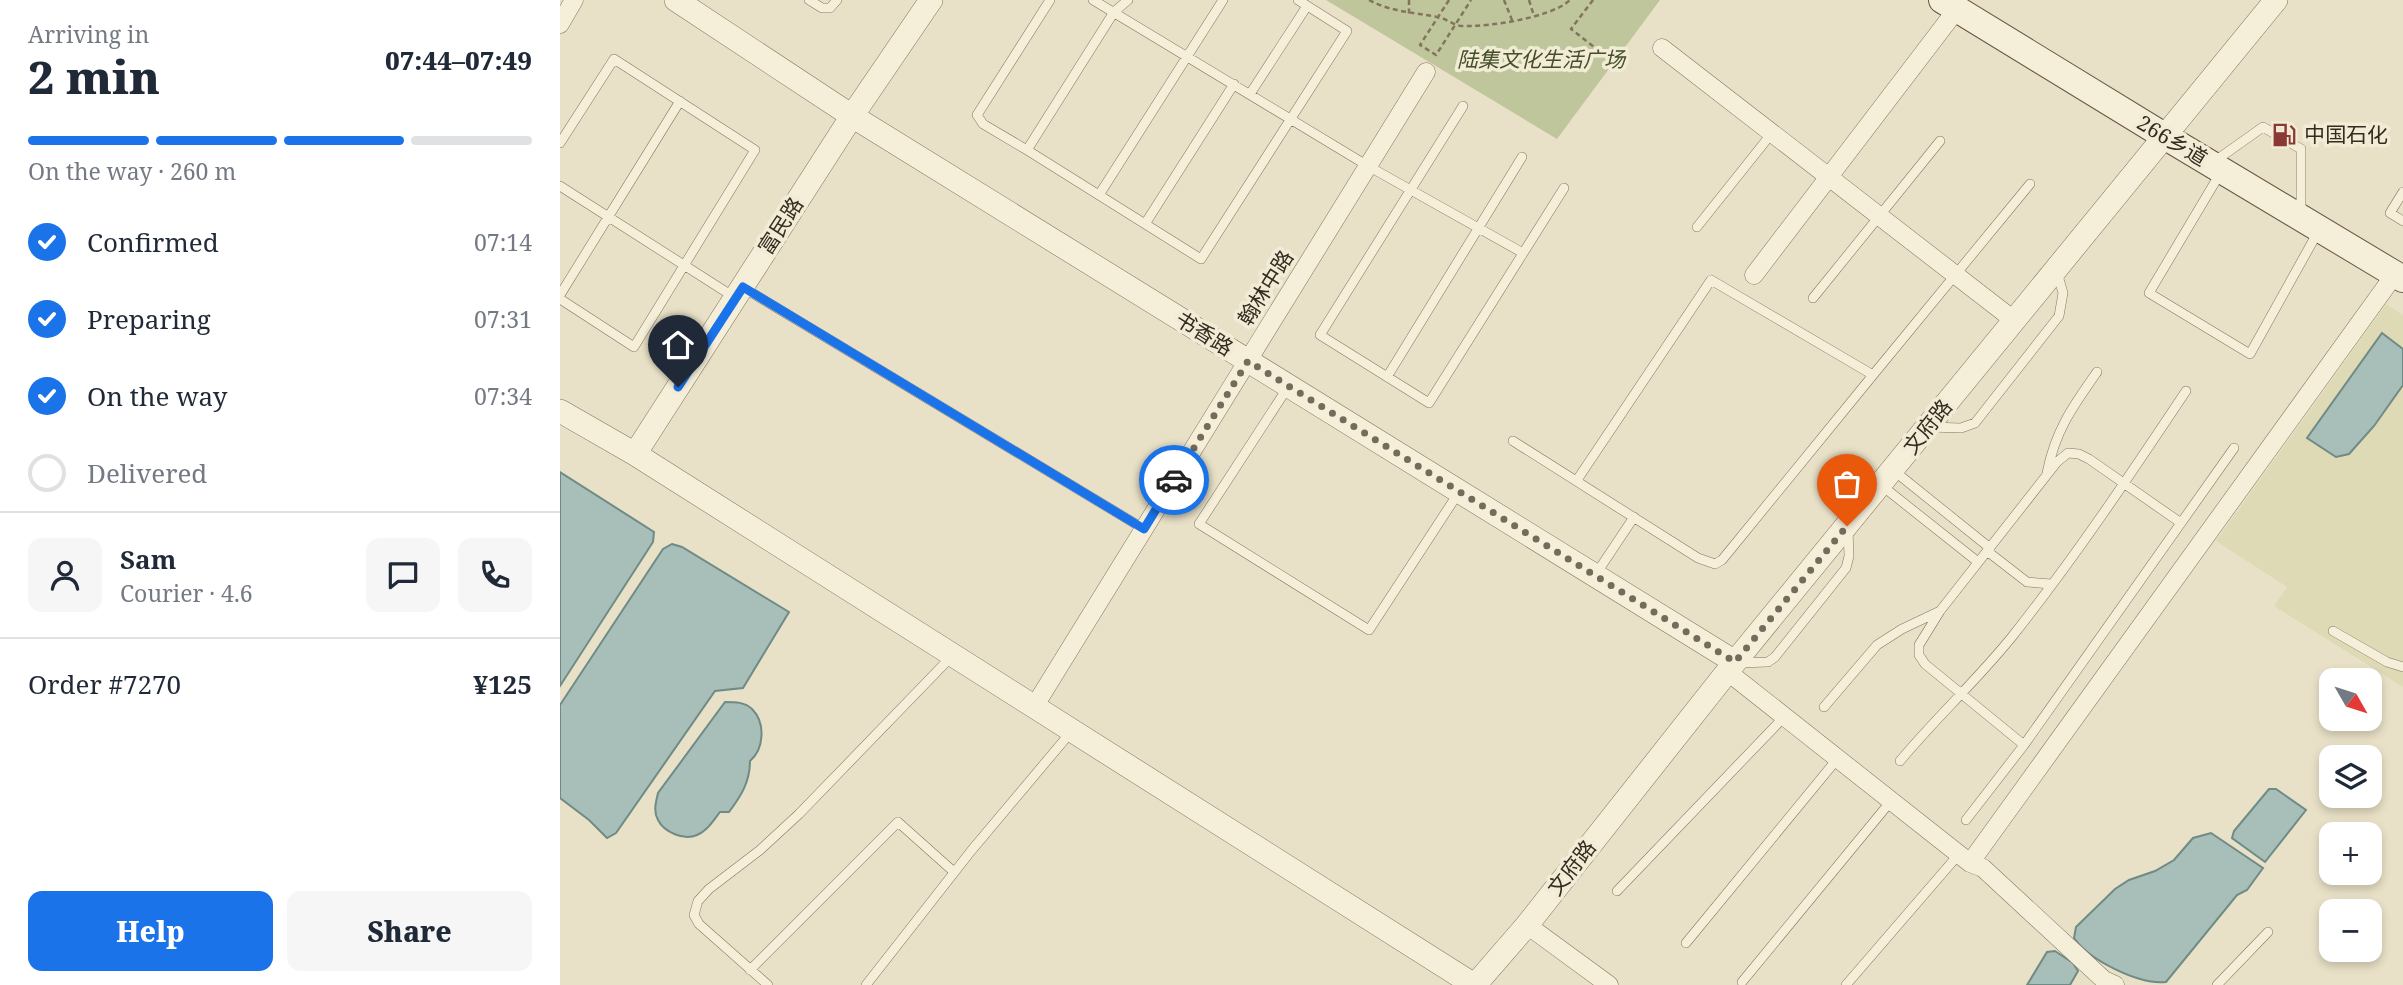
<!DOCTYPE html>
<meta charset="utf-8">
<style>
:root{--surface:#fff;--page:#f6f6f7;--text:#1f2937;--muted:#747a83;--line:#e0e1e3;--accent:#1a73e8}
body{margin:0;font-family:"Noto Serif","Noto Sans SC",serif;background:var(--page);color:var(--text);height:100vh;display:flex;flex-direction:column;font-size:26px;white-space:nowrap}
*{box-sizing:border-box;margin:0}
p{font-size:23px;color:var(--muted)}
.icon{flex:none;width:38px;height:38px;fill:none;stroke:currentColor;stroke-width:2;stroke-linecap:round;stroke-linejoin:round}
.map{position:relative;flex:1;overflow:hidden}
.sheet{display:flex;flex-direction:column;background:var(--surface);width:560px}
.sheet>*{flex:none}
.needle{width:46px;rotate:129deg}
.buttons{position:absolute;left:1759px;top:668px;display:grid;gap:14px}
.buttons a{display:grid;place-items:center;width:63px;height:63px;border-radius:14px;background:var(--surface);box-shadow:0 4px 10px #0003;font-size:35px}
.pin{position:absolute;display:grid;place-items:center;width:60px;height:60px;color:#fff;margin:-72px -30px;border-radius:50% 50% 50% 0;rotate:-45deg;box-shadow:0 0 7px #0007}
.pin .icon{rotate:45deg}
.courier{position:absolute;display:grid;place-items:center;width:70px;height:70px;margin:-35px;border:5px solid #1a73e8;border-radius:50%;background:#fff;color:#222;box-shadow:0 2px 9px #0007}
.summary em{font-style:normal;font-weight:800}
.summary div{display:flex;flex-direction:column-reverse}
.summary{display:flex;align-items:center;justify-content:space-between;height:119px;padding:0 28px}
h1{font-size:46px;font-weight:800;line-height:52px}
.bar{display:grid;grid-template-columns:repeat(4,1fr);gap:10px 7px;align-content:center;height:84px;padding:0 28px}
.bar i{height:9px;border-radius:5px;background:var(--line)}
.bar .current{background:var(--accent)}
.bar p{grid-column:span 4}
.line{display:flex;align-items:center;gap:18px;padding:0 28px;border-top:2px solid var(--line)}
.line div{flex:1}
.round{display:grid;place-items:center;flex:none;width:74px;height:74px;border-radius:14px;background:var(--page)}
ol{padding:0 28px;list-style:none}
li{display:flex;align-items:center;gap:21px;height:77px}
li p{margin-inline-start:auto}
li .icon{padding:7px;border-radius:50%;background:var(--accent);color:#fff;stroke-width:4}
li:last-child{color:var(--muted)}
li i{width:38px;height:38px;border:4px solid var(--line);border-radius:50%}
.cta{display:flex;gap:14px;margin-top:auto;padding:14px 28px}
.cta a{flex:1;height:80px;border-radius:14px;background:var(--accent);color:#fff;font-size:28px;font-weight:800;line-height:80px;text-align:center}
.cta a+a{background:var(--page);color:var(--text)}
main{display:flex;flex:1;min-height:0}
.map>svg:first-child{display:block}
.farmland{fill:#dedab5}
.green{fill:#bfc69c}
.water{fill:#a8beb8;stroke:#6f8b86;stroke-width:2}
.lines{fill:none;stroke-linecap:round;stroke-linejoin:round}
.service-casing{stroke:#83745e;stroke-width:10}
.minor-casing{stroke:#83745e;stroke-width:19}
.tertiary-casing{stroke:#83745e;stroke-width:24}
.secondary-casing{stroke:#655541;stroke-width:28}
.path{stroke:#83745e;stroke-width:2.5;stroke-dasharray:5 3.5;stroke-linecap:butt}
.service{stroke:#f5eed9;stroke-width:9}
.minor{stroke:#f5eed9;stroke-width:18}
.tertiary{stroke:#f5eed9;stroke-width:23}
.secondary{stroke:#f5eed9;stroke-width:26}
.done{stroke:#746b5a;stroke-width:7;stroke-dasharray:0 12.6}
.route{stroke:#1a73e8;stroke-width:9}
.labels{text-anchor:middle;stroke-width:7;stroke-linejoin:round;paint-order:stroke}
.park-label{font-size:21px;font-style:italic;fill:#444f29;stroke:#f2ebd6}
.poi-label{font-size:21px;fill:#352c20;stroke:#f2ebd6;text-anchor:start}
.street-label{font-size:21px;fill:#352c20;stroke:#f2ebd6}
</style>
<main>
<section class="sheet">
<div class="summary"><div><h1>2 min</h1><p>Arriving in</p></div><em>07:44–07:49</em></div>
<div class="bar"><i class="current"></i><i class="current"></i><i class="current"></i><i></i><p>On the way · 260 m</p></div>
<ol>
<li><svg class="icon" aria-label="check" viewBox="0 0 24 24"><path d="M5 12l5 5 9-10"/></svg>Confirmed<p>07:14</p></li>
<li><svg class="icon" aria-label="check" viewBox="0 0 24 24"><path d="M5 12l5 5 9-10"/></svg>Preparing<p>07:31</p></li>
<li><svg class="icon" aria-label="check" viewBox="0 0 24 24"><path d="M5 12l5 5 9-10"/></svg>On the way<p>07:34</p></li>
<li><i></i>Delivered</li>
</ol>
<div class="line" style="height:126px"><a class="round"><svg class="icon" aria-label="person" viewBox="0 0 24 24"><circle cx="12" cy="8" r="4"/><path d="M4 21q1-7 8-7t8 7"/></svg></a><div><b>Sam</b><p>Courier · 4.6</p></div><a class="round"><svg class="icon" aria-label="chat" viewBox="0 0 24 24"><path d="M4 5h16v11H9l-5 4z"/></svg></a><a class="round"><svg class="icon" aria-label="phone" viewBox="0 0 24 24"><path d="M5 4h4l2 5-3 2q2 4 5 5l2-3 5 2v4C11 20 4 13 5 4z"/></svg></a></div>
<div class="line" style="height:91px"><div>Order #7270</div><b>¥125</b></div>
<div class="cta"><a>Help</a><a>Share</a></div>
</section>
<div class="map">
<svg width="1843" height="985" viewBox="0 0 1843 985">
<rect width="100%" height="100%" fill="#e9e1c7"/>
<path class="farmland" d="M1826 304 1843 315V687L1714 606 1727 587 1656 541Z"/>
<path class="green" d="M766 0H1100L997 139Z"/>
<path class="water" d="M1822 333 1843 349V385L1814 426 1789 454 1776 457 1747 438Z
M0 472 94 532 93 542 0 686Z
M112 544 122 547 229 612 183 688 155 691 56 833 47 838 29 820 0 798V705L103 549Z
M165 702C175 702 185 702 192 709 206 723 204 749 190 761 190 782 181 796 169 812H160C154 820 147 831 137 835 124 841 104 832 98 820 93 811 96 802 98 793Z
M1709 789H1716L1746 810 1705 862 1672 838 1674 831Z
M1651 833 1703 868 1687 890 1677 895 1606 982C1579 985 1529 960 1514 938L1516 927 1555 889 1569 880 1595 871 1614 860 1633 838Z
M1495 951 1513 963 1518 971 1510 985H1467L1487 952Z"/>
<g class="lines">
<g class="service-casing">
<path id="service" d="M249 0 262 8H270L277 0
M533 0 808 166 963 253
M568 0 554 12 467 150 641 259 787 31 738 0
M690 94 747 6
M903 106 760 335 869 403 1004 188
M0 143 54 59 195 150 74 347 0 299
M467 150 423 124 417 115 490 0
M1655 161 1703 127 1741 149V214
M1661 172 1589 293 1690 354 1759 230
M0 186 174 297
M1843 192 1830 213 1843 221
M539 195 663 0
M585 224 674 84
M1137 227 1212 133
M184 288 584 529
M0 295 120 101
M1253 298 1380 141
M827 377 962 157
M728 387 639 524 809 630 899 492
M1369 427 1401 428 1415 423 1499 316 1503 293 1497 272
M953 441 1138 558 1155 564 1162 560 1313 375
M1333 470 1430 548
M1487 473C1495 431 1513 406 1537 372
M1017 480 1151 280 1313 375 1470 184
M1321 485 1418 562
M1427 551 1467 582 1491 584
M1036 574 1074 517
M1773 631 1827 662 1843 667
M1179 663 1208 662 1215 657 1286 568 1289 556 1288 531
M1264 707 1317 645 1342 629 1380 611
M1464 745 1365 664 1359 655V645L1380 611 1497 462 1508 453 1519 454 1529 459 1621 523
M1340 761C1375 719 1416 681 1451 638 1514 559 1570 475 1626 391
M1406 820 1464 745 1674 448
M1057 891 1225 716
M1126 943 1278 758
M190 970 338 822 394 872
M1182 982 1331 801
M208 985 139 924 134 915 138 901 149 889 200 850 239 814 391 657
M306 985 411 851 511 732
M1286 985 1399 854
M1657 985 1708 932"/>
</g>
<g class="minor-casing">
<path id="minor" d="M0 24 14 0
M1102 48 1455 321
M1194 275 1397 9
M1168 672 1410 863 1423 868 1544 980 1555 985
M474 707 866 72
M1410 863 1835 274
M967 925 1049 985"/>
</g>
<g class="tertiary-casing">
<path id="tertiary" d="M116 0 292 116 1175 662
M0 411 75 454 914 985
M75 454 292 116 371 0
M915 985 967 925 1175 662 1716 0"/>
</g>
<g class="secondary-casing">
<path id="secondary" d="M1382 0 1606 137 1843 279"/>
</g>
<path class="path" d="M809 0C831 12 853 12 877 17 886 18 892 25 902 26 928 27 991 18 1010 0
M849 0V14
M889 0 860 45 876 55 911 0
M944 0 952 20
M969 0 974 16
M1033 0 1011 29 1043 54"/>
<use href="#service" class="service"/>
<use href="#minor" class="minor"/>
<use href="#tertiary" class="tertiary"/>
<use href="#secondary" class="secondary"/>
</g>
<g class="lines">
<path class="done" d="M614 480 688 361 1175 662 1287 526"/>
<path class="route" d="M118 387 183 287 584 529 614 480"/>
</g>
<defs>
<g id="fuel-bare" transform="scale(1.89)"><path d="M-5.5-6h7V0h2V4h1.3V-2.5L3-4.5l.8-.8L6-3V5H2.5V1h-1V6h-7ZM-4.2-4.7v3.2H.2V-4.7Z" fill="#8b3935" stroke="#f2ebd6" stroke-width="2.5" paint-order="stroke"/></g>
</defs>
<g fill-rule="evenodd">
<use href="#fuel-bare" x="1724" y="135"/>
</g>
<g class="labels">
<g class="park-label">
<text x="981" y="67">陆集文化生活广场</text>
</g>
<g class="poi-label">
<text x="1744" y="142">中国石化</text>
</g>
<g class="street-label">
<text transform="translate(1612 141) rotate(31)" y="7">266乡道</text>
<text transform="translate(221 226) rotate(-57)" y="7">富民路</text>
<text transform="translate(706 288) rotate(-58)" y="7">翰林中路</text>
<text transform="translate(644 334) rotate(32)" y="7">书香路</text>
<text transform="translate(1368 427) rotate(-51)" y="7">文府路</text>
<text transform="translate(1012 868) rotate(-52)" y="7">文府路</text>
</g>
</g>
</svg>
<div class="buttons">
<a><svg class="needle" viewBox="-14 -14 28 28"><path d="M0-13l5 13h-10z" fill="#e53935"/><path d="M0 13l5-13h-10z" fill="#747a83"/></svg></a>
<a><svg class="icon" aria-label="layers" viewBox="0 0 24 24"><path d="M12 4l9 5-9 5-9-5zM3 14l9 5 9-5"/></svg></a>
<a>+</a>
<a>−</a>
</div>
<div class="pin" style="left:1287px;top:526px;background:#ea580c"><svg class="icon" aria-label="bag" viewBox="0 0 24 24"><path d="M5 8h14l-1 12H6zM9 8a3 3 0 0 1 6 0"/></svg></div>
<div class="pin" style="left:118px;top:387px;background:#1f2937"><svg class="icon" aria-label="home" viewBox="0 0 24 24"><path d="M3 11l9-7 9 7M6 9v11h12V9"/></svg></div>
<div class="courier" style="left:614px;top:480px"><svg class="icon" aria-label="car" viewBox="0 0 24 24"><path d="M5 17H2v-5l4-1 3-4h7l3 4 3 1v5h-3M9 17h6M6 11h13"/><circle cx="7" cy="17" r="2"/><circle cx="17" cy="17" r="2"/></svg></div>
</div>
</main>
